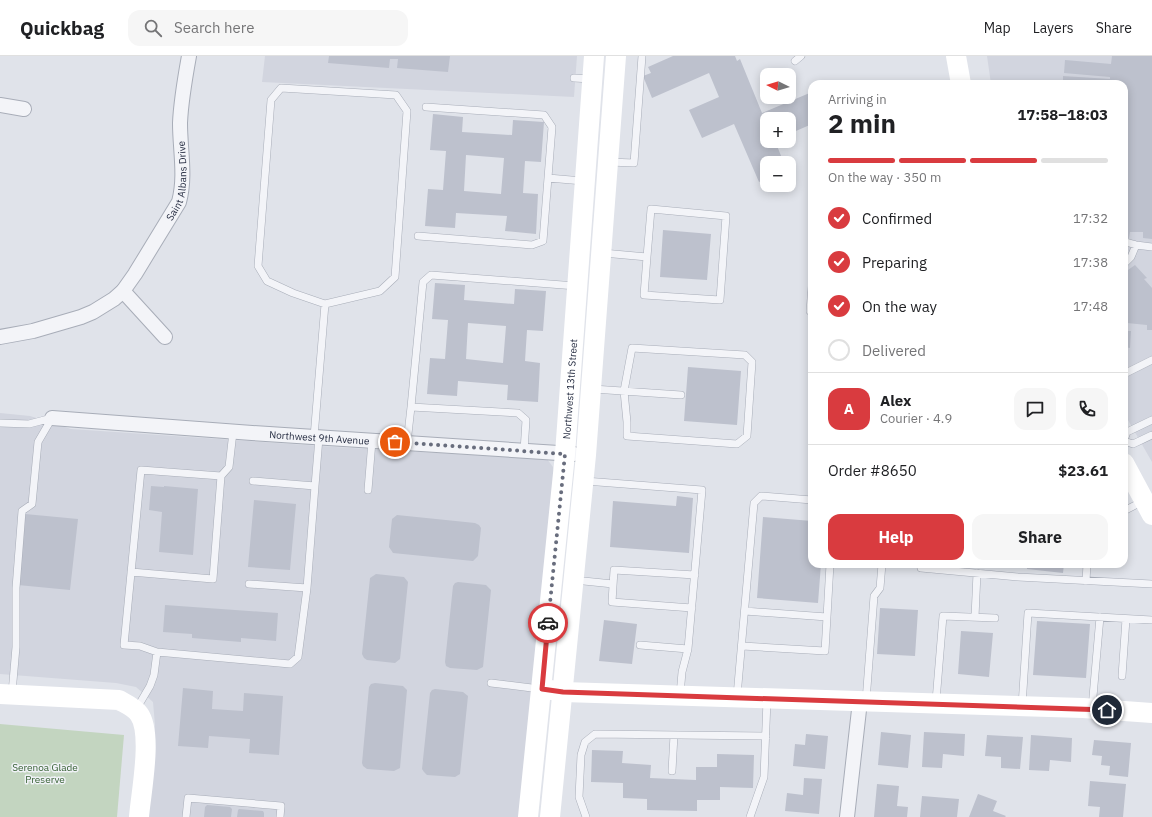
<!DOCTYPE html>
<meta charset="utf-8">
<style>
:root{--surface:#fff;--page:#f6f6f6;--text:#202124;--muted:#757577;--line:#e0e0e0;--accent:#d93b3f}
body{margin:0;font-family:"IBM Plex Sans",sans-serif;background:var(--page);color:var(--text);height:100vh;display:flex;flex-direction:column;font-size:15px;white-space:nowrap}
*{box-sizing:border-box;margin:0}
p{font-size:13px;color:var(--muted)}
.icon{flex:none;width:22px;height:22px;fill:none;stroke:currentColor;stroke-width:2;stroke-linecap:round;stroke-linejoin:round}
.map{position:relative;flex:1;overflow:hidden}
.details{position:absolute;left:808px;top:24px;width:320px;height:488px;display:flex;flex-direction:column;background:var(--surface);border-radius:12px;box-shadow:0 2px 10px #0003}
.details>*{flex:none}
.needle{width:26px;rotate:275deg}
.buttons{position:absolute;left:760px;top:12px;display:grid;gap:8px}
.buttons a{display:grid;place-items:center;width:36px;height:36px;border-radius:8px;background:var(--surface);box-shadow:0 2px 10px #0003;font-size:20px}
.pin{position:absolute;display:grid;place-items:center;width:34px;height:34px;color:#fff;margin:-17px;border:2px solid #fff;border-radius:50%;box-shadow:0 1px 4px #0007}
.courier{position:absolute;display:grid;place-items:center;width:40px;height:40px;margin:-20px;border:3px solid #d93b3f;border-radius:50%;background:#fff;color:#222;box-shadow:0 1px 5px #0007}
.overview em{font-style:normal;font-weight:800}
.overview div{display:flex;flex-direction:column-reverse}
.overview{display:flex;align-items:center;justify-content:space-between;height:68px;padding:0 20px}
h1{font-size:26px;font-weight:800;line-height:30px}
.bar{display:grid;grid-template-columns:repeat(4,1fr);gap:6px 4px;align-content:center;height:48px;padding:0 20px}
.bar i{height:5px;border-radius:3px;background:var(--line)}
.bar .active{background:var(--accent)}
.bar p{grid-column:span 4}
.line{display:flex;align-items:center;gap:10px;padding:0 20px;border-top:1px solid var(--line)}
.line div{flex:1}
.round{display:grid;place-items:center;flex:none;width:42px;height:42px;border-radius:12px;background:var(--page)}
ol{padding:0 20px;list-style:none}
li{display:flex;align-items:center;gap:12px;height:44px}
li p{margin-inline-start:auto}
li .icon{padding:4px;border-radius:50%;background:var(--accent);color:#fff;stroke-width:4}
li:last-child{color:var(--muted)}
li i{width:22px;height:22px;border:2px solid var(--line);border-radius:50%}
.action{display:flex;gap:8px;margin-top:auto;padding:8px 20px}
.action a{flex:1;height:46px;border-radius:12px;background:var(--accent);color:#fff;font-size:16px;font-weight:800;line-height:46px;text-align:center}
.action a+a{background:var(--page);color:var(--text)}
header{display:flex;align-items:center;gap:24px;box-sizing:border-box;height:56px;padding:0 20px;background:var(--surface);border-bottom:1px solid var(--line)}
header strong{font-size:19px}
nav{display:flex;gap:22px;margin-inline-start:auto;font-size:14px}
.search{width:280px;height:36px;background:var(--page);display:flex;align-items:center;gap:10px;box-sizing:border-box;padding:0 14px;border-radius:12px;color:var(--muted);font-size:15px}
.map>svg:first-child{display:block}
.built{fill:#d2d5df}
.green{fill:#c3d5c0}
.building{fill:#bdc1cd;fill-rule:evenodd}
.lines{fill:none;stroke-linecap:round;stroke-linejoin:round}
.lane-casing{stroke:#a8adb8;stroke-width:8}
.street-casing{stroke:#a8adb8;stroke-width:16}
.lane{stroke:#f3f4f8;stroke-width:7}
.street{stroke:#f3f4f8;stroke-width:14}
.secondary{stroke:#fff;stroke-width:20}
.done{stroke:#686d7d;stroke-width:4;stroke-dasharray:0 7.2}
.route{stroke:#d93b3f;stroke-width:5}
.labels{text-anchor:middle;stroke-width:3;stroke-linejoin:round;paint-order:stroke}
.street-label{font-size:10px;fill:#272e43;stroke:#f0f2f7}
.park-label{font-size:10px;fill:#366033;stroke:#f0f2f7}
</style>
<header>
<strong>Quickbag</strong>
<div class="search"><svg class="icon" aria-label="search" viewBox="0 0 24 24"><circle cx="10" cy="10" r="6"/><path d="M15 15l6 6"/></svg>Search here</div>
<nav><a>Map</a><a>Layers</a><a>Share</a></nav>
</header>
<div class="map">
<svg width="1152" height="761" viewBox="0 0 1152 761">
<rect width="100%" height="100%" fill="#e0e3ea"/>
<path class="built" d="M265 0H577L574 41 262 26Z
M987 0H1152V406L1124 357V28H991Z
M0 357 30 360 71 373 350 392 547 403 553 411 555 422 520 761H145L155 669 153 646 136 631 116 627 0 618Z"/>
<path class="green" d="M0 668 124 679 117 761H0Z"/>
<path class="building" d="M329 0H450L448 16 397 12 398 3H390L389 12 328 7Z
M673 0H735L737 5 740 3 762 57 812 36V68L789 78V63H767V85H775L784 107H767V122L759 126 734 68 702 82 689 54 719 41 709 17 652 42 643 20 651 17 648 11Z
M1112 0H1152V183L1143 182V176H1130L1129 182H1127L1126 190H1124V28H1063V20L1110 23V21L1064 17 1065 4 1111 8Z
M433 58 463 61 462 76 512 79 513 64 544 66 541 106 525 105 523 137 538 138 536 178 505 175 507 160 456 157 455 172 425 170 428 133 443 134 446 95 430 94ZM466 99 504 102 501 138 464 135Z
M663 174 711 178 707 224 660 221Z
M1135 209 1147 222 1144 223 1152 232V274H1147V269L1127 267V275H1131L1130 292 1124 291V215L1128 214Z
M435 227 465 229 464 244 514 248 515 233 546 235 543 275 527 274 525 305 540 307 538 346 507 344 508 329 458 325 457 340 427 338 430 302 445 303 448 264 432 263ZM468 267 506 270 503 307 466 303Z
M688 311 741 315 737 369 684 365Z
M151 430 164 431V430L198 433 193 499 159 496 162 456 149 454Z
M677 440 693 442 689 497 610 491 613 445 676 450Z
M254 444 296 448 290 514 248 511Z
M25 458 78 463 70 534 18 529Z
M397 459 475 467 479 469 481 472 478 500 473 505 393 497 389 491 392 463Z
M763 461 812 465V508H821L818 547 757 542Z
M1027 508H1064L1063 517 1027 513Z
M376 518 404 521 408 526 400 603 395 607 367 604 364 602 362 598 370 522Z
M458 526 486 529 491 534 483 611 477 614 450 612 446 610 445 606 453 530 455 527Z
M165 549 278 557 276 585 241 582V586L192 582V578L163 576Z
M880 552 918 554 915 600 877 598Z
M604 564 637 568 632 608 599 605Z
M1037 565 1090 568 1086 622 1033 619Z
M961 575 993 577 989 621 958 618Z
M375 627 403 630 407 634 400 712 394 715 367 713 363 710 362 707 369 631 371 628Z
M183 632 213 635 212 653 243 655 244 637 283 640 279 699 249 697 250 683 209 680 208 692 178 690Z
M435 633 463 636 468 640 460 718 455 721 427 719 424 716 422 713 430 637 432 634Z
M881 676 911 679 908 712 878 709Z
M924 676 965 678 964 700 943 698 942 712 922 711Z
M806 678 828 680 825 713 793 710 795 688 805 689Z
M987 679 1023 681 1020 713 1001 712V701L985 700Z
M1031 679 1072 682 1071 706 1050 704 1049 715 1029 714Z
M1094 684 1131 687 1128 721 1109 719 1110 710 1101 709 1102 700 1092 699Z
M592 694 623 695 622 707 651 709 650 722 696 724V711H717V698L754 699 753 732 720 731V744H697V755L647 754V743L623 742V727L591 726Z
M804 722 822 723 819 758 785 755 787 737 803 739Z
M1090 725 1126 728 1123 761H1099L1100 751 1088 750Z
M877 728 899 730 897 750 908 751 907 761H874Z
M978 738 997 745 993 755 1006 760 1005 761H969Z
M922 740 959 743 957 761H920Z
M207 749 230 751 232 753 231 761H204L205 751Z
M239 753 263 755 264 757V761H237L238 754Z"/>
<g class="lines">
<g class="lane-casing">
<path id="lane" d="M795 5 801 0
M574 22 591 23
M281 32 396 39 407 55 395 221 380 235 325 248 293 237 267 225 258 210 271 44Z
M609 106 634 107 642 0
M548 122 583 125
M418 180 532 189 543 185 552 71 544 59 426 51
M1126 186 1136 189 1152 191
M603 197 647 201 651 153 726 160 720 244 644 239 647 201
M1124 208 1131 201 1136 189
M812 230 810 255H812
M632 292 745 299 752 306 747 380 737 388 627 380V366L624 335Z
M1124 318 1152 304
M593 333 681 339
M411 351 423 226 431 219 576 230
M0 367 29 368 52 362
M314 381 325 248
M1124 384 1127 376 1152 364
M1124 385 1133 388 1152 379
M407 387 411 351 518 357 526 364 524 395
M585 425 702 434 688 593 682 616 680 639
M315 430 319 382
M368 434 372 385
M1124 455 1143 445
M922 508 921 512 1018 521 1152 528
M131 516 213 523 221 420 229 411 233 376
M574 524 613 528
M1086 525 1087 508
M249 528 307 532 315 430 253 425
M692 552 612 546 614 514 695 519
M827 561 830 508
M975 561 977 517
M640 589 688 593
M742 590 825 595 827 561 745 555
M157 596 140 590 124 589 141 414 221 420
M1122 620 1126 563
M491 627 540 633
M12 637 16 591V532L22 455 32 448 38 386 52 362
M737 640 754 447 761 440 812 444
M866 645 874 540 880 532 882 508
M936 645 943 560 995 562
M1022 650 1028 557 1152 564
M137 652 150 630 154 619 157 596 290 608 298 601 307 532
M1092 652 1100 561
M672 715 674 679
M186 761 188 742 281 750 280 761
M586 761 579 741 581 699 585 686 595 678 766 680
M750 761 764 721 767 644"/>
</g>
<g class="street-casing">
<g id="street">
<path d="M0 49 24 53"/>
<path d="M123 235 165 281"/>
<path id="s1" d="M0 281 33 275 81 261 93 256 114 243 123 235 135 218 179 146C186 120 180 94 180 67 181 44 185 22 189 0"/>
<path id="s2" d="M52 362 252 377 574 398"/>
<path d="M847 761 860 645"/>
</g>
</g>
<use href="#lane" class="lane"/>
<use href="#street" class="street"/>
<g class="secondary">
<path d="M956 0 961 28"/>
<path d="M1124 407 1152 459"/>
<path d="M551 634 563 636 1083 652 1152 657"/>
<path d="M0 638 119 644C126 648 134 651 139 658 153 677 141 736 139 761"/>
<path id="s3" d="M528 761 565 398 594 0"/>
<path d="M550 761 586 399 616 0"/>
</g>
</g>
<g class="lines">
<path class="done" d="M395 386 565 398 548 567"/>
<path class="route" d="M548 567 542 633 563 636 1107 654"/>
</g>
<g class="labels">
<g class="street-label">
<text dy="4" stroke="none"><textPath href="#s1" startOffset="259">Saint Albans Drive</textPath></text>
<text dy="4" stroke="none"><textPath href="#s3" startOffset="430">Northwest 13th Street</textPath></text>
<text dy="4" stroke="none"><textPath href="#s2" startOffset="268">Northwest 9th Avenue</textPath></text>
</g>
<g class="park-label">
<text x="45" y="715">Serenoa Glade<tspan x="45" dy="12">Preserve</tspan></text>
</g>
</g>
</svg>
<div class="buttons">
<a><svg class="needle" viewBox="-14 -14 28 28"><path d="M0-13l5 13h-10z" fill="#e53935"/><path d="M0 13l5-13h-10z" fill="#757577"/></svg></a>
<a>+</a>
<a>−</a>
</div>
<div class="pin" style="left:395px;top:386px;background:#ea580c"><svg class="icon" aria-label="bag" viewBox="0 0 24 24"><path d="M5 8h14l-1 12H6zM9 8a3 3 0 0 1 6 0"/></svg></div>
<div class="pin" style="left:1107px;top:654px;background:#1f2937"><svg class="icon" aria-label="home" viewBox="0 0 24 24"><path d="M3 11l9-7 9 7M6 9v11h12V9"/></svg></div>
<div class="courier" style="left:548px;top:567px"><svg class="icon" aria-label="car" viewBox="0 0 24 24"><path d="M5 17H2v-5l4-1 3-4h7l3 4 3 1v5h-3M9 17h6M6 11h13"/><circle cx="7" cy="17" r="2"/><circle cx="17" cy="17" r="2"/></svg></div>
<section class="details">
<div class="overview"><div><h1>2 min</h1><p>Arriving in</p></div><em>17:58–18:03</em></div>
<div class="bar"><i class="active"></i><i class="active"></i><i class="active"></i><i></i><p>On the way · 350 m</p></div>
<ol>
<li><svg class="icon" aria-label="check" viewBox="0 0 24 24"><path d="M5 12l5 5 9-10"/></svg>Confirmed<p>17:32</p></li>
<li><svg class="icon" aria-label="check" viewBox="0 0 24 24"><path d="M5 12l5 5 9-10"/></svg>Preparing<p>17:38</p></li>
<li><svg class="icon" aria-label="check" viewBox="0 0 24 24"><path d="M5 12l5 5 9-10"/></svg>On the way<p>17:48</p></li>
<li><i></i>Delivered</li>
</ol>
<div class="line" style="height:72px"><b class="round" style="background:var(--accent);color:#fff">A</b><div><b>Alex</b><p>Courier · 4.9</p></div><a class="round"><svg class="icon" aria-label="chat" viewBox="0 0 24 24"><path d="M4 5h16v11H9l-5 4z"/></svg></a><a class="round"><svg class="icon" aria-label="phone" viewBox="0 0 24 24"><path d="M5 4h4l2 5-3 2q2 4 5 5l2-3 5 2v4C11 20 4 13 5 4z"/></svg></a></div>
<div class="line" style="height:52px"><div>Order #8650</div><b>$23.61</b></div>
<div class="action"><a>Help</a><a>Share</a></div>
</section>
</div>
